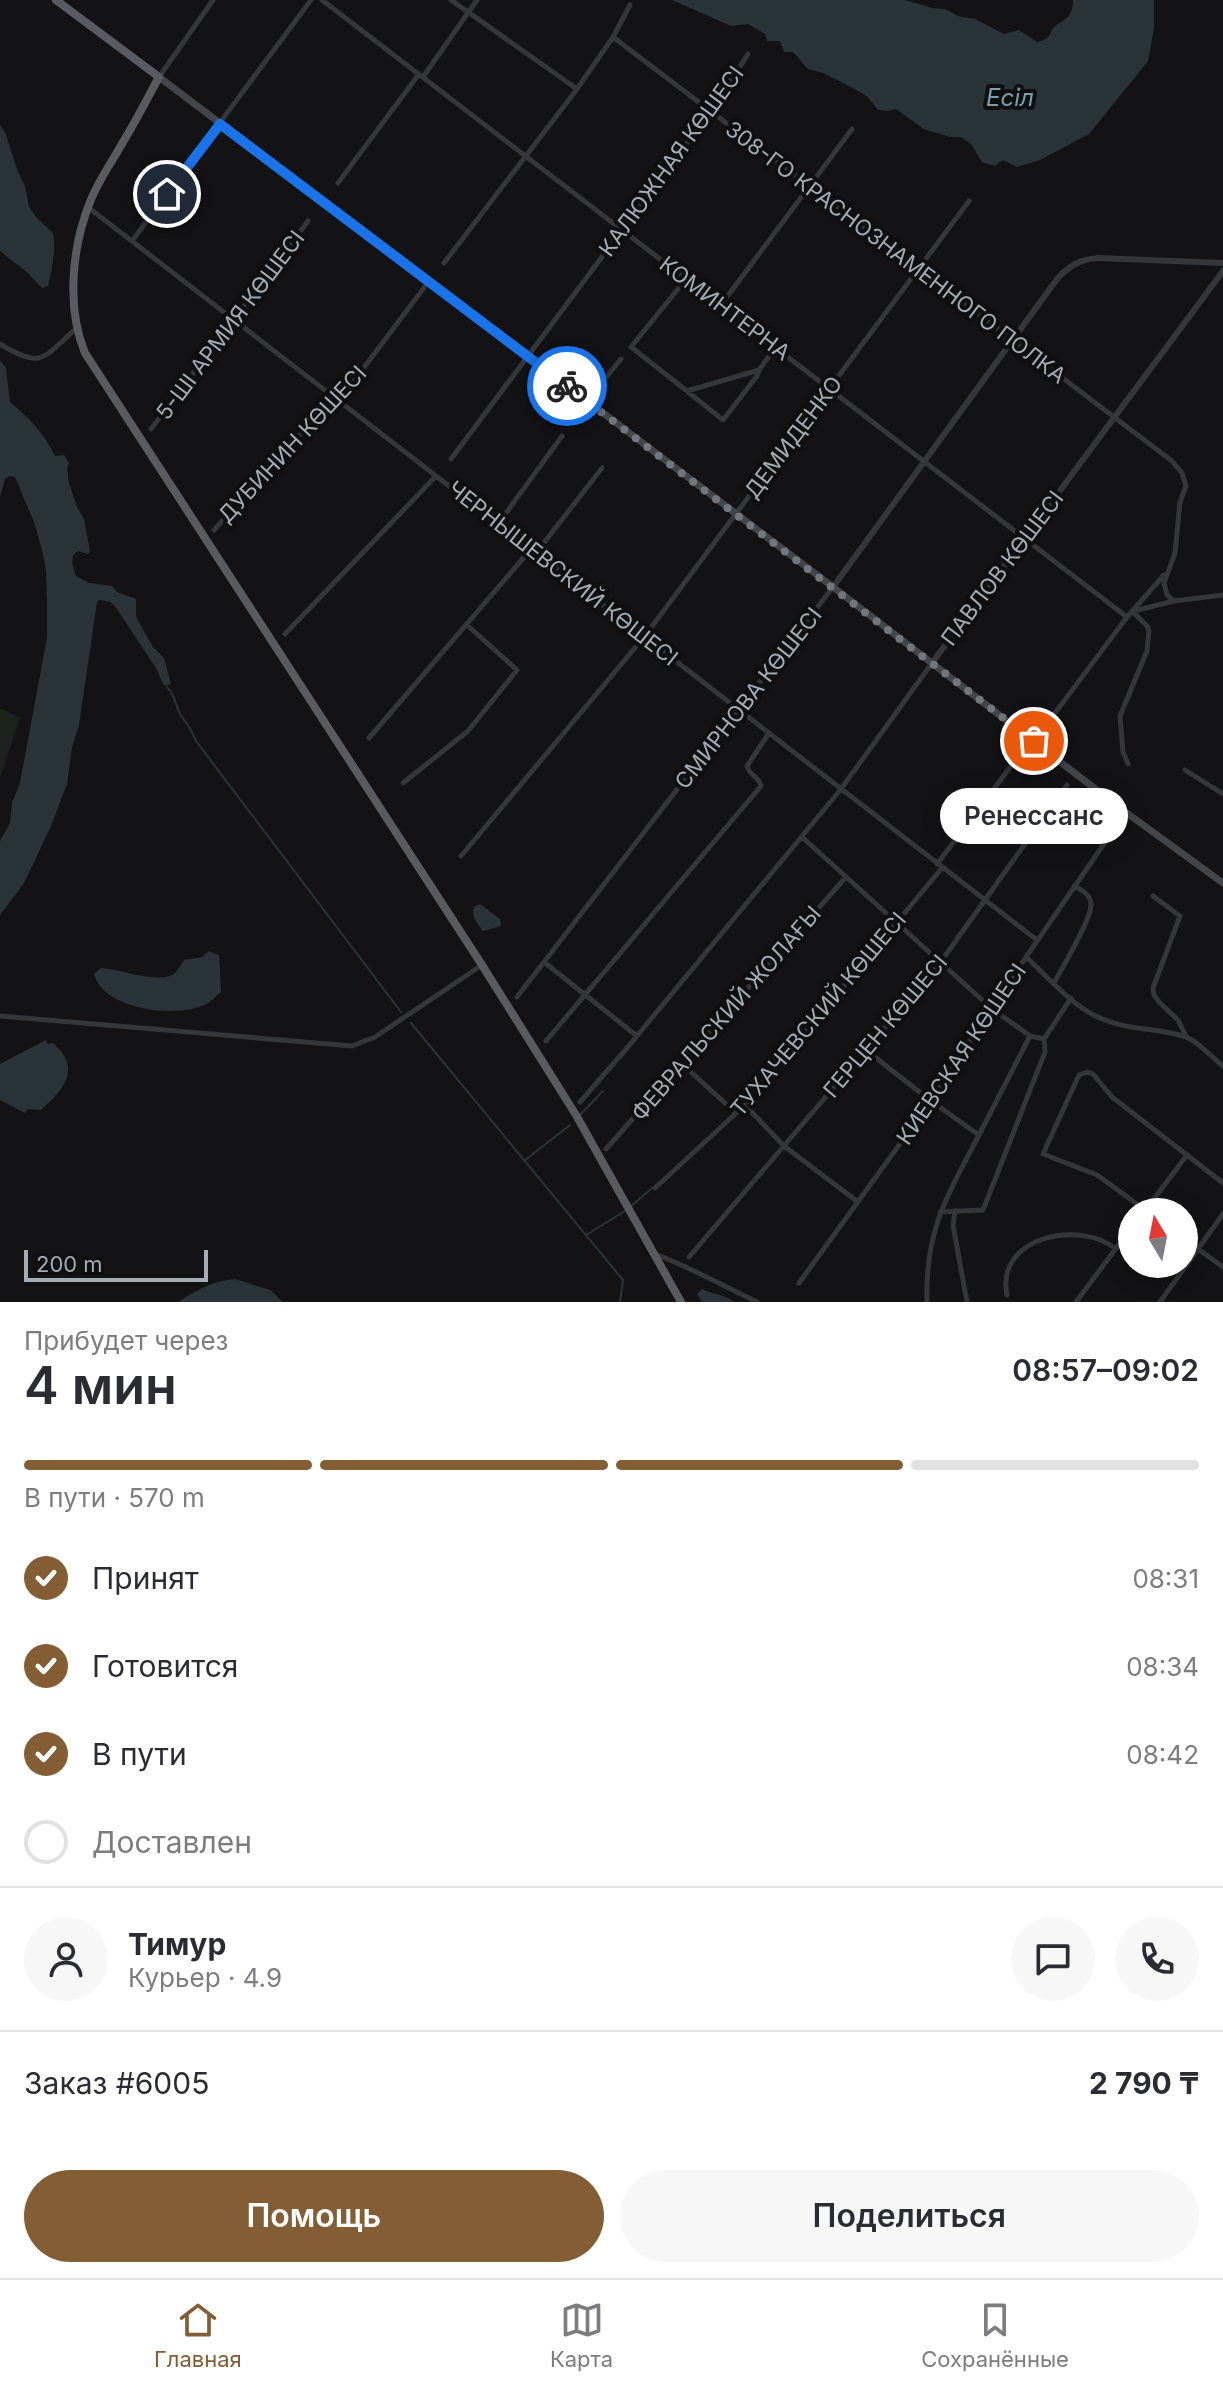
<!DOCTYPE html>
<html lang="ru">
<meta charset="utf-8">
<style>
:root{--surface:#fff;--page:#f7f7f7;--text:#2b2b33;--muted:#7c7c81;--line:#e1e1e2;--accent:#835d33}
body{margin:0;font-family:Inter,sans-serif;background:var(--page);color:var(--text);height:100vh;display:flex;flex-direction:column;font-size:30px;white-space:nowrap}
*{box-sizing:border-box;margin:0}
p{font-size:26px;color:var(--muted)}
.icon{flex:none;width:44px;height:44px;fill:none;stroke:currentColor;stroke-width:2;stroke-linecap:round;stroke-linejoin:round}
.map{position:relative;height:1302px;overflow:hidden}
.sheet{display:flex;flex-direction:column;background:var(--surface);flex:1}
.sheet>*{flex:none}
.needle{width:52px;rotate:350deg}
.buttons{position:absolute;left:1118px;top:1198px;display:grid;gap:16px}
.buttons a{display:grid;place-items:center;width:80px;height:80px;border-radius:50%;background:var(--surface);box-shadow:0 4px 20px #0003;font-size:40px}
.scale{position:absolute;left:24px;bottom:20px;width:184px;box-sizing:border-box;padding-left:8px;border:4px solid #a5acb5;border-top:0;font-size:22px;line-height:28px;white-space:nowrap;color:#a5acb5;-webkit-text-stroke:6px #0e0f10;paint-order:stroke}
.pin{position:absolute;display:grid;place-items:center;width:68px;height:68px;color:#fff;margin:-34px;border:4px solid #fff;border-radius:50%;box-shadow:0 2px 8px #0007}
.courier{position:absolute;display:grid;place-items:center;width:80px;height:80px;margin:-40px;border:6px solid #1a73e8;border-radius:50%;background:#fff;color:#222;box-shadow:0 2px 10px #0007}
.bubble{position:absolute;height:56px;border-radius:28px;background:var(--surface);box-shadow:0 4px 20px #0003;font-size:26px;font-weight:600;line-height:56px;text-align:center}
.overview em{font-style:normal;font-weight:600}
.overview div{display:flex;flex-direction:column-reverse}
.overview{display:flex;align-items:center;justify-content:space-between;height:136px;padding:0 24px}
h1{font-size:52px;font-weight:600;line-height:60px}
.bar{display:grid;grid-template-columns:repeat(4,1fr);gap:12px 8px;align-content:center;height:96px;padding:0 24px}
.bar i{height:10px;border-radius:6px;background:var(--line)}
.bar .selected{background:var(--accent)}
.bar p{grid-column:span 4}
.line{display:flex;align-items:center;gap:20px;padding:0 24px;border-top:2px solid var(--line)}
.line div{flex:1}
.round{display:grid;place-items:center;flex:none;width:84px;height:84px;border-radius:42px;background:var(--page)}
ol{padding:0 24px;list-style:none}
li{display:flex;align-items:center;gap:24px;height:88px}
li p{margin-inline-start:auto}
li .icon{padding:8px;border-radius:50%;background:var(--accent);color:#fff;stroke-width:4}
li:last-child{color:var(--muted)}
li i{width:44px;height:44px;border:4px solid var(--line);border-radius:50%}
.button{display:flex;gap:16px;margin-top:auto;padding:16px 24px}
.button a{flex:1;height:92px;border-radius:48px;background:var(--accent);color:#fff;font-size:32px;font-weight:600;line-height:92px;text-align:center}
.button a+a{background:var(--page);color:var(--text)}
.dock{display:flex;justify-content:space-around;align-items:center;height:112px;border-top:2px solid var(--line);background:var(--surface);font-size:22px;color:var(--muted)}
.dock a{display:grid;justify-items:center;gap:4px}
.dock .selected{color:var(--accent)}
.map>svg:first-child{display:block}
.green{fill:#1c231c}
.water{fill:#2a3438}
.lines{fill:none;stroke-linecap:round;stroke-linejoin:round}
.stream{stroke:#2a3438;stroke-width:2}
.minor{stroke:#34363a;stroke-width:5}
.tertiary{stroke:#34363a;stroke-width:6}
.secondary{stroke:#42454a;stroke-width:7}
.trunk{stroke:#585c62;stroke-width:8}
.done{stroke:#72767d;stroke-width:8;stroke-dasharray:0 14.4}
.route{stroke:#1a73e8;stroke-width:10}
.labels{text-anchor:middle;stroke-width:8;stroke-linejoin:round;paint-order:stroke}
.street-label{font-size:22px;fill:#a5acb5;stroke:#0e0f10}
.water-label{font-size:24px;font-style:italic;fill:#7c9db0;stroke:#0e0f10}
</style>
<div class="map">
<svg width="1223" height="1302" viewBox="0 0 1223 1302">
<rect width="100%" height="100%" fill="#131315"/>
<path class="green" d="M0 708 20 718 0 777Z"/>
<path class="water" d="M672 0H905L932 8 945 9 958 16 975 19 1004 34 1019 30 1037 42C1044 41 1051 37 1052 29 1065 18 1073 18 1073 0H1154V28L1148 61 1089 134 1040 160 1017 167 1003 160 995 166 982 162 971 144 961 137H950L924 129 896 109 888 111 878 110 867 96 845 84 823 73 808 69 793 52H784L780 41H767L765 34 748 24 731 26Z
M0 125 5 132 18 172 25 186 29 207 37 218 53 233C56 250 52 269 48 286L42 288 28 273 0 251Z
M0 360 6 368 10 402C28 417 45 434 55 456L64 455 69 463 67 469 69 483 77 507 84 519 90 552 88 554 78 551 73 555 72 563 76 576 89 583 112 586 117 592 136 599V617L153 647 164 658 171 684 164 686 156 668 115 606 110 602 100 600 97 602 79 725 72 748 67 784 51 826 24 883 0 915V841L10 823 12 803 20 783 47 637V602L46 570 42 550 34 522 15 477 10 476 5 479 0 497Z
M480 904 500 919 501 926 483 931C478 924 470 916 474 907Z
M209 951 219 955 221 992C217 995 212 1001 206 1004 178 1019 103 1010 94 974L101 968C121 969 153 983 172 975 178 972 180 965 184 960L202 957Z
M46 1040 48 1044 53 1043C82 1069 64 1089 41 1110L28 1109 25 1113 0 1100V1064Z
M235 1279 270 1290 283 1302H178C196 1290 213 1281 235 1279Z
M702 1289C712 1294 727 1295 734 1302H702L697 1294Z"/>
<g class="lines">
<path class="stream" d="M167 687C177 697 175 708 182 717 190 728 190 728 196 741L401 1012
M411 1023 623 1280 620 1302
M579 1116 603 1091
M524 1161 570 1125
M630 1207 652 1188
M586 1235 625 1211"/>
<path class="minor" d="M322 0 1127 617
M451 0 577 89
M613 37 1172 461 1182 473 1186 486 1180 502 1175 553 1164 583 1167 595 1174 601
M159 77 213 0
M423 77 477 0
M338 183 419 74
M89 208 1037 940
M132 241 311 0
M444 263 577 89 613 37 630 5
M686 279 631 347 687 391 759 370 776 347
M721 305 852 129
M0 344C43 370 42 358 77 328
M688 392 723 420 757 376 759 370
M587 401 621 359
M151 429 308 221
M451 459 711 111 748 54
M498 524 562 436
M214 530 334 397 344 394 429 281
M536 553 602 468
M1134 611 1174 601 1223 595
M285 634 436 476
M369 738 531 549
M1034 741 1127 617 1164 575
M1128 764 1123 752 1120 716 1147 651 1149 631 1147 626 1133 612
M1185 770 1223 794
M403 783 468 731 517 670 467 625
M802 837 991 1008 1030 1036 1044 1039
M461 856 644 637 969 201
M937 864 1024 749
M1153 896 1180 916 1153 988 1154 995 1159 1002 1178 1020 1186 1036
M1026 957C1048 977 1071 1005 1098 1017 1125 1030 1155 1028 1183 1036 1197 1040 1211 1057 1223 1066
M544 962 637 1036
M1054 983C1062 968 1091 920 1091 905 1091 895 1082 890 1074 886
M517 997 833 587
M0 1016 352 1046 375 1037 482 965
M546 1041 761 786C760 778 749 775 747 766L769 733
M866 1050 931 1101 979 1135
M682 1064 736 1113
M580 1102 627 1048 841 789 932 663
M745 1105 784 1146 858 1202
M606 1149 846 877
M655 1188 745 1105 942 868
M955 1211 953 1225 967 1302
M940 1212 983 1210 1045 1052 1044 1039 1071 998
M1144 1212 1187 1155
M1148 1212 1097 1175 1043 1154 1079 1075 1087 1072 1093 1074 1112 1097 1223 1183
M1184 1239 1223 1267
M655 1254C690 1267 723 1286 757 1302
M689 1257 940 963 1067 785
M799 1283 931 1101 991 1008 1119 822
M1007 1295C995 1237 1079 1219 1116 1249
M927 1302C925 1229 947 1197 979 1135 996 1102 1013 1069 1030 1036
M1076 1302 1132 1227
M1160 1302 1223 1214"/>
<path class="tertiary" d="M833 587 1057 279C1069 266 1080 259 1098 258L1223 263
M932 663 1223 271"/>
<path class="secondary" d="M159 77 833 587 1124 811 1223 883"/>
<path class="trunk" d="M56 0 159 77C147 99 136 121 123 142 112 162 98 181 90 202 72 247 66 307 85 353L482 965 576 1115 681 1302"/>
</g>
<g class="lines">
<path class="done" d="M567 386 1034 741"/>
<path class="route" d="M167 194 220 124 567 386"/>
</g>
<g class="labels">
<g class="street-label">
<text transform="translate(671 161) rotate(-54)" y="8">КАЛЮЖНАЯ КӨШЕСІ</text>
<text transform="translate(896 252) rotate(37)" y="8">308-ГО КРАСНОЗНАМЕННОГО ПОЛКА</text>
<text transform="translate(725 308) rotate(37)" y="8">КОМИНТЕРНА</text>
<text transform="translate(230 325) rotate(-53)" y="8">5-ШІ АРМИЯ КӨШЕСІ</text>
<text transform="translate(793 437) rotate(-53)" y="8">ДЕМИДЕНКО</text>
<text transform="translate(292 444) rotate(-47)" y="8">ДУБИНИН КӨШЕСІ</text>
<text transform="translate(1002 568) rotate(-53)" y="8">ПАВЛОВ КӨШЕСІ</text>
<text transform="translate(563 573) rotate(38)" y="8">ЧЕРНЫШЕВСКИЙ КӨШЕСІ</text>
<text transform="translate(748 698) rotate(-52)" y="8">СМИРНОВА КӨШЕСІ</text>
<text transform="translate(726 1013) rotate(-49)" y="8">ФЕВРАЛЬСКИЙ ЖОЛАҒЫ</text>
<text transform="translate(818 1014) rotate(-50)" y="8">ТУХАЧЕВСКИЙ КӨШЕСІ</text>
<text transform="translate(885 1026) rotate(-50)" y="8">ГЕРЦЕН КӨШЕСІ</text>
<text transform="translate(961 1054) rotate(-56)" y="8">КИЕВСКАЯ КӨШЕСІ</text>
</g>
<g class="water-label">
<text x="1010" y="106">Есіл</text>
</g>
</g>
</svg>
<div class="buttons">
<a><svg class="needle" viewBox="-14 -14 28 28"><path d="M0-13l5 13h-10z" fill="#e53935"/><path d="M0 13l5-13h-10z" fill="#7c7c81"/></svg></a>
</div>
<div class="scale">200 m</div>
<div class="pin" style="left:1034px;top:741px;background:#ea580c"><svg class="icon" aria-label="bag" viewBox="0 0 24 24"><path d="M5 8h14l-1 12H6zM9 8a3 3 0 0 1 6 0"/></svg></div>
<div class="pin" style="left:167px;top:194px;background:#1f2937"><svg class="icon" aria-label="home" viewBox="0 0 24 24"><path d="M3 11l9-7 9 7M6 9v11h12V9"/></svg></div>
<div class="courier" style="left:567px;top:386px"><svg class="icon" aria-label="bike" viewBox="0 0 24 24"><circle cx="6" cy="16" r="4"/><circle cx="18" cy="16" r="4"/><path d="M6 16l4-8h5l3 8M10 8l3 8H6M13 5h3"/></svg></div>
<div class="bubble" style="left:940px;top:788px;width:188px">Ренессанс</div>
</div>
<section class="sheet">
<div class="overview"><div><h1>4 мин</h1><p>Прибудет через</p></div><em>08:57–09:02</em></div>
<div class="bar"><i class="selected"></i><i class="selected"></i><i class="selected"></i><i></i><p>В пути · 570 m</p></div>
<ol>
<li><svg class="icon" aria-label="check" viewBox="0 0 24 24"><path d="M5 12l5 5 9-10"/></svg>Принят<p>08:31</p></li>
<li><svg class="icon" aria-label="check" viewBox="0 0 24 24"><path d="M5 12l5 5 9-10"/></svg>Готовится<p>08:34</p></li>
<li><svg class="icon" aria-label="check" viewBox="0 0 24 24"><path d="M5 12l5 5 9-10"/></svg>В пути<p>08:42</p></li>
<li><i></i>Доставлен</li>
</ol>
<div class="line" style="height:144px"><a class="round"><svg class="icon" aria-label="person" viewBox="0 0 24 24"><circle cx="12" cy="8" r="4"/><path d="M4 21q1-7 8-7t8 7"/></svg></a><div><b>Тимур</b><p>Курьер · 4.9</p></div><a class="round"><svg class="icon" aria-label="chat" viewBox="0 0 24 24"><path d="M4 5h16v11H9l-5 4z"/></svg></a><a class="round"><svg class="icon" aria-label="phone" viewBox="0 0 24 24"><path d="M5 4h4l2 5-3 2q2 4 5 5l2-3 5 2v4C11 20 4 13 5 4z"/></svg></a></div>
<div class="line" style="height:104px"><div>Заказ #6005</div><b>2 790 ₸</b></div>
<div class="button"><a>Помощь</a><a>Поделиться</a></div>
</section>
<nav class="dock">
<a class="selected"><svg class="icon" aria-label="home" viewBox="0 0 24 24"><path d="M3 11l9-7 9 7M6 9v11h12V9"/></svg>Главная</a>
<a><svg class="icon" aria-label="map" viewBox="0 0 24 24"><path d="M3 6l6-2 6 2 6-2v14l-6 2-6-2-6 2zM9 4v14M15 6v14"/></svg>Карта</a>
<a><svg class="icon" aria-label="saved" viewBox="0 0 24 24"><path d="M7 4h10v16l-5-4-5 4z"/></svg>Сохранённые</a>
</nav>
